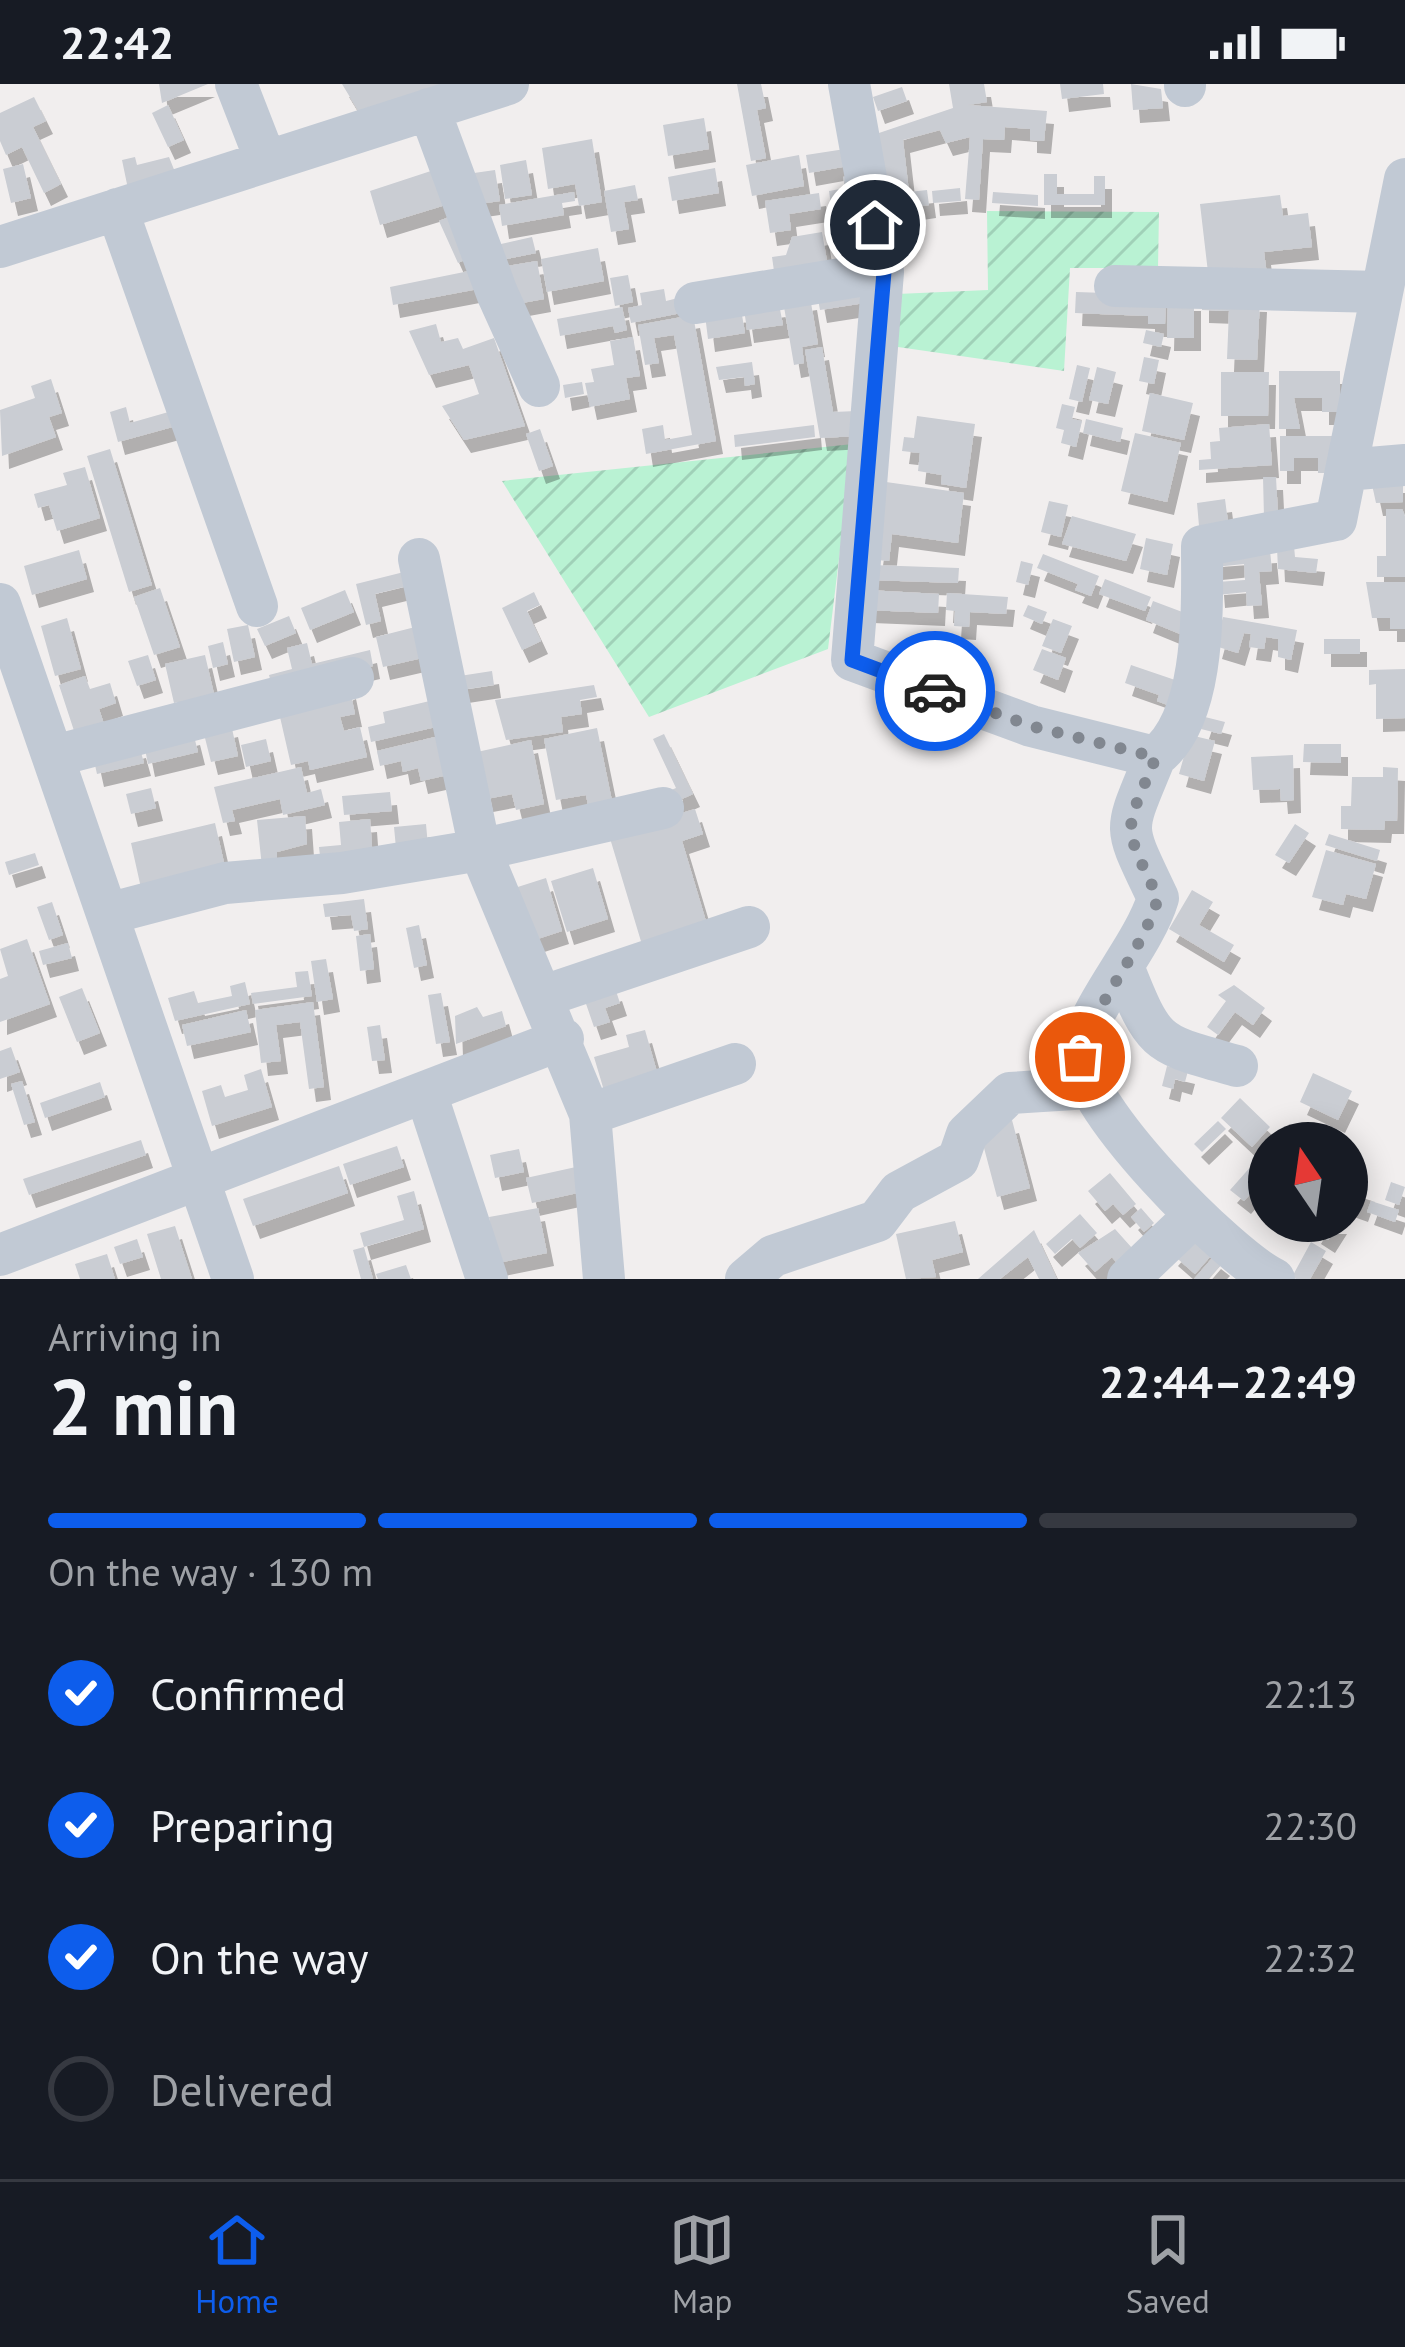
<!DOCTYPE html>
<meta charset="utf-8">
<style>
:root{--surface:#171b24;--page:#242831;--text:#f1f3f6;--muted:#9ea1a6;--line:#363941;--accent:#0d5dec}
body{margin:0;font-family:"PT Sans",sans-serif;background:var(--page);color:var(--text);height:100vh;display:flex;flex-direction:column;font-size:45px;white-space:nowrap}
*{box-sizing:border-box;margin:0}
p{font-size:39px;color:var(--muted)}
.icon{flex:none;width:66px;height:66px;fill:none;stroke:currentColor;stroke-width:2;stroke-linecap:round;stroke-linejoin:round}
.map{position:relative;height:1195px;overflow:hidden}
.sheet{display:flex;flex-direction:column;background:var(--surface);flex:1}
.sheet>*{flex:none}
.needle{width:78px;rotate:347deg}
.fabs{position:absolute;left:1248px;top:1038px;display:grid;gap:24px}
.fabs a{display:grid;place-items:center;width:120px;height:120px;border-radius:50%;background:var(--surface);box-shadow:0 6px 30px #0003;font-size:60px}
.pin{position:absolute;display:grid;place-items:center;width:102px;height:102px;color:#fff;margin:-51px;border:6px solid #fff;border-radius:50%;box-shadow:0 3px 12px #0007}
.courier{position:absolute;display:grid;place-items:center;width:120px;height:120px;margin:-60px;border:9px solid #0d5dec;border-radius:50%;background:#fff;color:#222;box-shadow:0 3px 15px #0007}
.head em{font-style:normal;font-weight:800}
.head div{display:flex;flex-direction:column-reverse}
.head{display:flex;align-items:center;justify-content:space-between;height:204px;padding:0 48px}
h1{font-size:78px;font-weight:800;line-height:90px}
.bar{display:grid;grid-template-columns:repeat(4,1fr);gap:18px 12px;align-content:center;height:144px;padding:0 48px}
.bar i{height:15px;border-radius:9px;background:var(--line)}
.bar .active{background:var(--accent)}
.bar p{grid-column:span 4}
ol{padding:0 48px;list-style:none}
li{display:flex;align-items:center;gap:36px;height:132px}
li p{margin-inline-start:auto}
li .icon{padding:12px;border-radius:50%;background:var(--accent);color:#fff;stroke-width:4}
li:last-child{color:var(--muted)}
li i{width:66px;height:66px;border:6px solid var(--line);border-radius:50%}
.status{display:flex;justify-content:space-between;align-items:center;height:84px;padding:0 60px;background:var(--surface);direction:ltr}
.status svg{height:33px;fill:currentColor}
.tab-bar{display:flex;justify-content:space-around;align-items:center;height:168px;border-top:3px solid var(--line);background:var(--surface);font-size:33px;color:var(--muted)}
.tab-bar a{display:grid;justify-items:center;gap:6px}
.tab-bar .active{color:var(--accent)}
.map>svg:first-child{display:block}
.garden{fill:url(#garden-furrows)}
.building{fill:#cacdd3;filter:url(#shadow)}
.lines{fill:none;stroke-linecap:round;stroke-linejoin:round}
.minor{stroke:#c1c9d4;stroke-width:42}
.done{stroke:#818790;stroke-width:12;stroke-dasharray:0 21.6}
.route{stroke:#0d5dec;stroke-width:15}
</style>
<div class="status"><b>22:42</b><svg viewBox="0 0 49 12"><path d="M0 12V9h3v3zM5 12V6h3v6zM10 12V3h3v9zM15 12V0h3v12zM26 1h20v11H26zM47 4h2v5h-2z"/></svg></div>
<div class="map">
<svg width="1405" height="1195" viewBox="0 0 1405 1195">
<defs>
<pattern id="garden-furrows" width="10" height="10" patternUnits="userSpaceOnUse" patternTransform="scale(3)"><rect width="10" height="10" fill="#b9f2d3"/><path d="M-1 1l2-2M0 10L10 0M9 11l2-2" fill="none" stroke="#a0d1b8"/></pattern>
<filter id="shadow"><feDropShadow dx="7" dy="13" stdDeviation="0" flood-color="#0004"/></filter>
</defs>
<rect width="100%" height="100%" fill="#f1eeee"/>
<path class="garden" d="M987 127 1159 128 1158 184H1070L1064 287 898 263 897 210 988 206Z
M853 360 828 565 649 633 502 397Z"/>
<path class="building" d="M159 0H208L162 19Z
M342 0H453L362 33Z
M737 0H761L766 24 757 26 766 74 751 77Z
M949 0H984L987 18 968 21 1047 27 1044 57 1030 56V45L1005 43 1004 56 983 55 979 116 965 115 970 53 946 59 940 46 903 56 909 108 927 106 929 121 889 127 876 50 953 24Z
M1060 0H1103L1104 10 1062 15Z
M1131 0 1161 5 1163 24 1133 26Z
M902 3 907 17 878 27 873 13Z
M34 13 46 37 33 43 61 100 44 109 22 63 6 71 0 57V29Z
M168 21 184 56 168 63 152 29Z
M704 34 709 65 668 72 663 41Z
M592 55 602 118 579 122 575 100 548 105 542 64Z
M845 65 848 82 809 89 806 71Z
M799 71 804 102 752 112 746 81Z
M135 73 137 81 169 73 177 93 128 105 122 76Z
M526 76 532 111 505 115 500 81Z
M23 80 31 114 11 119 3 85Z
M440 84 452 119 380 141 370 107Z
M715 84 719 109 672 117 668 93Z
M495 86 500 117 472 121 467 90Z
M1044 90H1057V110H1094V92H1105V121H1044Z
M852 92 865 182 840 186 829 107 845 104 843 93Z
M635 101 638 116 624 118 629 145 611 148 604 107Z
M960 104 961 117 933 119 932 107Z
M574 108 575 117 562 119 564 131 502 142 499 121Z
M993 108 1038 111V122L992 119Z
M819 109 821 125 789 130 791 146 770 149 765 117Z
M1280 111 1283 132 1308 129 1312 163 1264 168 1267 191 1209 197 1200 120Z
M454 131 473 172 458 179 439 137Z
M822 148 827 177 775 194 772 173 786 171 792 153Z
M532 153 536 169 491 178 501 160Z
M598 164 604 197 547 208 541 175Z
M537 177 544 215 511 221 496 184Z
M474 186 478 205 393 221 390 203Z
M628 191 633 218 615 222 610 194Z
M869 202 871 218 820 226 817 210Z
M664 205 666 217 678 214 681 229 631 239 628 224 642 221 640 209Z
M1076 208 1166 211 1165 240H1148V232L1075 229Z
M810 213 818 260 802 263 804 279 794 281 783 217Z
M1202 213 1260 215 1257 276 1227 275 1229 227 1202 226Z
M1168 214H1194V254H1167Z
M779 220 783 241 747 246 744 225Z
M622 223 627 246 615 249 613 242 560 252 557 235Z
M741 225 745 249 708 255 705 231Z
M693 231 716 357 646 370 642 345 663 341 665 356 692 351 674 251 654 254 659 279 645 281 638 241Z
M436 240 441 258 458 254 463 265 494 254 525 342 464 356 442 322 479 310 469 281 429 291 409 247Z
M1146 246 1164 250 1161 263 1143 259Z
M633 253 640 292 626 294 630 315 590 323 585 299 594 298 591 285 614 281 610 257Z
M822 263 833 328 857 327 858 352 820 354 805 266Z
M1144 273 1159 276 1154 300 1139 297Z
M752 278 755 300 745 302 744 293 719 296 716 283Z
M1077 281 1090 284 1082 318 1069 315Z
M1097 283 1116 288 1108 320 1089 316Z
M1279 287H1340V328H1322V314H1294L1300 345H1279Z
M1221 288H1269L1268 332H1221Z
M51 295 62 329 49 333 56 353 2 372 0 326 35 314 31 302Z
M582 298 584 310 565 314 563 301Z
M1150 309 1193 319 1184 356 1142 347Z
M1062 320 1075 323 1072 335 1082 337 1076 363 1061 359 1064 346 1056 344Z
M126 323 130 339 172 327 176 342 118 358 110 328Z
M917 332 975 340 966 404 941 400 942 391 918 387 920 369 902 367 904 353 914 354Z
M1086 335 1123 344 1120 358 1083 349Z
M1269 340 1272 381 1199 386V376L1211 375 1210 358 1220 357 1219 344Z
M814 341 815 353 735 363 734 351Z
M540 345 553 382 539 387 526 350Z
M1135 349 1181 359 1167 418 1121 407Z
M1280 352H1334V389H1318V374H1294V387H1280Z
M110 365 152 501 129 508 87 372Z
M85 383 100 434 57 447 49 421 38 424 34 410 67 401 63 389Z
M1263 393H1276L1278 432 1264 433Z
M1371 396H1403V418L1376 419Z
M886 398 964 409 958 459 892 450 889 477 875 476Z
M1225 415 1228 438 1199 442 1197 419Z
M1049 417 1068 421 1061 453 1041 448Z
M1386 425H1402L1405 432V493H1377V472H1386Z
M1072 432 1136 450 1126 477 1062 460Z
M1146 454 1173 460 1167 491 1140 485Z
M1294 462 1295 473 1318 475 1316 489 1278 485 1277 464Z
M79 466 87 495 32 511 24 482Z
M1270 466 1272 487 1259 488 1262 521 1247 522 1246 508 1218 511 1217 498 1245 496 1244 480 1215 483 1214 470Z
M1043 470 1099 492 1091 512 1075 506 1078 500 1037 484Z
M1021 477 1033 480 1028 501 1016 498Z
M871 481 959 484 958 499 870 496Z
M412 486 416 500 375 510 381 537 366 541 356 500Z
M1105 495 1151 513 1145 527 1099 510Z
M1366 498H1405V545H1390V534H1372Z
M160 504 180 563 154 571 134 513Z
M345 506 354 528 310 546 301 524Z
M867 506 939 510 938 529 866 526Z
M534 508 540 521 527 527 541 557 522 566 502 524Z
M947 509 1008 513 1006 530 970 528 969 543 954 542 955 527 946 526Z
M1153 517 1193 532 1185 552 1146 536Z
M1028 521 1047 528 1042 540 1023 532Z
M289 532 296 549 265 562 257 545Z
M1223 533 1297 546 1291 576 1278 573V555L1266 553 1264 565 1249 563 1251 550 1244 549 1238 569 1215 562Z
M67 534 81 585 55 592 41 542Z
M1053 535 1072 542 1061 569 1042 562Z
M248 541 255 573 234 578 227 545Z
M423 541 431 572 383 583 376 553Z
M1324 555H1360V570H1324Z
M223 558 228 580 213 584 208 562Z
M307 559 312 580 370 566 373 582 273 606 269 591 292 585 287 564Z
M1042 565 1066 574 1058 596 1033 586Z
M148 571 156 596 137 602 128 577Z
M205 571 214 610 174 619 165 580Z
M1131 581 1178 597 1170 622 1157 617 1159 611 1125 599Z
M1405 585V634L1376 635V600L1369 601V586Z
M492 587 494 601 455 607 453 593Z
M85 592 90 605 110 599 116 619 99 625 107 649 78 659 59 601Z
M594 601 597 613 580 616 582 630 561 633 563 648 506 656 495 616Z
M349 602 355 630 340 633 344 647 360 643 367 673 310 686 308 677 291 681 280 633Z
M434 616 440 642 371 658 368 643 385 639 383 628Z
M1205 633 1225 638 1221 650 1201 645Z
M231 640 238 672 211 678 203 646Z
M597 644 612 717 588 721 586 711 556 716 544 655Z
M193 648 198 668 148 680 144 660Z
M664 650 693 710 675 718 669 707 676 704 653 655Z
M1190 651 1215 657 1204 697 1179 690Z
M439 652 448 691 421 697 418 684 403 688 401 677 380 682 377 667Z
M266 655 271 677 246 683 241 661Z
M531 656 544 720 516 726 512 710 486 715 477 668Z
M1304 660H1341V679L1303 678Z
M139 661 144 679 97 690 93 672Z
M1293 671 1294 716 1281 717 1280 705 1253 706 1251 673Z
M301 683 307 709 321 705 325 721 283 731 280 715 232 726 235 737 223 739 214 703Z
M1383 683 1398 684 1397 737H1385L1384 746 1341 745V722H1351L1352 693H1383Z
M151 704 156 724 131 730 126 710Z
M390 708 392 727 344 731 342 712Z
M695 725 703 750 682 757 708 844 643 864 609 751Z
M305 732 307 760 277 768V783H262L257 736Z
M370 735 373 776 321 781 319 763 341 761 339 738Z
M215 739 227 792 141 804 131 759Z
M426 740 428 762 396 764 394 743Z
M1295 740 1309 749 1289 779 1275 771Z
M1329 750 1380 766 1377 777 1325 761Z
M1326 766 1376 780 1366 815 1346 810 1343 821 1312 813Z
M35 769 39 781 9 791 5 778Z
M593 784 608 835 567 848 551 797Z
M546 794 562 847 525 859 502 808Z
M1192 806 1213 818 1199 841 1234 861 1224 878 1169 845Z
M364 815 368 845 354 847 351 831 325 833 323 820Z
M52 818 63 851 49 856 37 823Z
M419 841 427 881 414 884 406 844Z
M370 850 374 885 360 887 356 852Z
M27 855 50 920 0 938V895L8 892 0 865Z
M68 859 72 874 43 881 39 867Z
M326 875 333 915 317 918 311 877Z
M308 887 312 912 253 920 251 909 297 903 295 888Z
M245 898 250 920 175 937 168 914 194 907 198 919 232 912 230 902Z
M1234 901 1265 924 1253 941 1235 928 1218 951 1207 943 1226 917 1218 911Z
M82 904 100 949 77 958 59 913Z
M615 904 620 919 605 924 610 938 594 943 584 914Z
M441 909 450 958 436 960 428 911Z
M313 918 324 1003 309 1005 300 938 276 941 281 977 261 979 255 926Z
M477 923 483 933 502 927 506 942 456 960 455 932Z
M246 926 251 948 187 962 182 941Z
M380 941 385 976 372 977 367 943Z
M645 946 659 995 605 1010 594 973 629 963 626 951Z
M11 963 20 988 0 995V967Z
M1167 982 1188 987 1185 998 1175 995 1173 1005 1162 1002Z
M261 985 272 1023 212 1042 202 1007 221 1001 225 1013 248 1006 244 991Z
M1313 989 1352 1007 1338 1036 1300 1018Z
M22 997 35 1038 24 1041 11 1000Z
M100 998 105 1013 45 1034 40 1019Z
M1240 1014 1270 1043 1252 1063 1221 1034Z
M1012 1036 1030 1104 997 1113 979 1045Z
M1218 1037 1226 1045 1202 1068 1194 1060Z
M141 1056 146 1071 29 1111 23 1095Z
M397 1062 404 1083 350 1101 343 1080Z
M1269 1062V1089L1244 1117 1230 1106Z
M519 1065 524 1088 495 1094 490 1071Z
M585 1081 591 1106 532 1119 526 1094Z
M339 1082 348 1109 253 1142 243 1115Z
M1110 1089 1136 1120 1123 1131 1113 1120 1105 1127 1088 1107Z
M1347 1098 1368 1105 1361 1125 1347 1120Z
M1391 1098 1405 1103 1399 1121 1385 1116Z
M414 1107 424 1145 364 1163 360 1149 404 1136 397 1112Z
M1371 1117 1399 1126 1395 1138 1367 1128Z
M538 1124 547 1169 498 1179 489 1133Z
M1141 1124 1154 1139 1144 1148 1131 1133Z
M1080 1130 1097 1149 1080 1164 1072 1155 1055 1170 1046 1160Z
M955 1137 963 1168 932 1176 936 1193 906 1195 896 1150Z
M1313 1137H1340L1328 1156 1314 1147 1318 1140Z
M175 1142 192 1195H161L147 1150Z
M1115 1145 1132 1164 1121 1184 1112 1173 1095 1188 1078 1169Z
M1034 1146 1057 1195H1039L1028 1173 1000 1195H978Z
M1187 1151 1215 1167 1195 1190 1171 1169Z
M137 1155 143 1173 120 1180 114 1163Z
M1311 1158 1326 1167 1310 1195H1296L1292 1193Z
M364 1163 373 1195H361L353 1166Z
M107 1170 115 1195H80L75 1180Z
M1214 1172 1223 1179 1208 1195H1194Z
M406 1181 411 1195H378L376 1190Z"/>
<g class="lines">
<path class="minor" d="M236 0 266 77
M849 0 883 188 852 576 1031 642 1155 673C1207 634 1202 521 1202 462L1336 436 1405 95
M1185 0V2
M429 25 497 209 539 302
M117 125 257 522
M0 163 508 0
M1115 202 1382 208
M695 219 883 188
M1346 386 1405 381
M419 475 480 766 590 1030 604 1195
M0 520 233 1195
M54 672 353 594
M1155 673C1123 752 1122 737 1158 814 1143 864 1085 925 1081 969 1076 1020 1228 1173 1274 1195
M107 830 225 799 342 789 480 766 663 724
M1124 885C1155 964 1157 959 1237 982
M544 912 749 843
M426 1009 487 1195
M590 1030 735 980
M0 1171 563 955
M746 1195 773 1172 877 1137 899 1108 958 1076 967 1050 1010 1009 1089 1004
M1128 1195 1194 1132"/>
</g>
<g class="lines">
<path class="done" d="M935 607 1031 642 1156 673C1123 752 1122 737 1158 814 1141 871 1096 915 1080 973"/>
<path class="route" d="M875 141 884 188 852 576 935 607"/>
</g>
</svg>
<div class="fabs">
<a><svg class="needle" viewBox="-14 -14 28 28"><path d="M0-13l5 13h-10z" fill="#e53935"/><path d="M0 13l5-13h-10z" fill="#9ea1a6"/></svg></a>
</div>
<div class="pin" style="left:1080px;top:973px;background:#ea580c"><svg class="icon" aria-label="bag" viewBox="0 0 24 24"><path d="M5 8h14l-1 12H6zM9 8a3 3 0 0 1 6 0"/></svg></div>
<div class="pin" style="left:875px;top:141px;background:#1f2937"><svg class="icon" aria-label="home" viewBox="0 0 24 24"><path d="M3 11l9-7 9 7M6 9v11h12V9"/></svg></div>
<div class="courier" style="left:935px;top:607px"><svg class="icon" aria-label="car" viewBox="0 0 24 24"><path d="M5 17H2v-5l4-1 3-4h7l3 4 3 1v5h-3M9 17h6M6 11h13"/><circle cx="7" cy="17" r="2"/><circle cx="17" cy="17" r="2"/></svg></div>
</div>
<section class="sheet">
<div class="head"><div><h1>2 min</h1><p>Arriving in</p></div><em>22:44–22:49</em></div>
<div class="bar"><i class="active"></i><i class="active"></i><i class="active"></i><i></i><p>On the way · 130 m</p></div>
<ol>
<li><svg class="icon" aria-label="check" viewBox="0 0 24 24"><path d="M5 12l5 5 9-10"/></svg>Confirmed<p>22:13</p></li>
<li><svg class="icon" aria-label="check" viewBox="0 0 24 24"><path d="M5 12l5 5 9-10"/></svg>Preparing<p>22:30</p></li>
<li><svg class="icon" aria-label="check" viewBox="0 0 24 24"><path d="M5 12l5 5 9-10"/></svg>On the way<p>22:32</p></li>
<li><i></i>Delivered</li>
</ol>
</section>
<nav class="tab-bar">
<a class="active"><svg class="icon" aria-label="home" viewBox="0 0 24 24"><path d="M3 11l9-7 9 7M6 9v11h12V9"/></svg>Home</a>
<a><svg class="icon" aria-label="map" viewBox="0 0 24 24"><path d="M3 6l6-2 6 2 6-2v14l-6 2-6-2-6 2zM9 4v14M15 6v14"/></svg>Map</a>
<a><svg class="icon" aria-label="saved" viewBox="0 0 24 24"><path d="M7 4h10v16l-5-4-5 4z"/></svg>Saved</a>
</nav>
